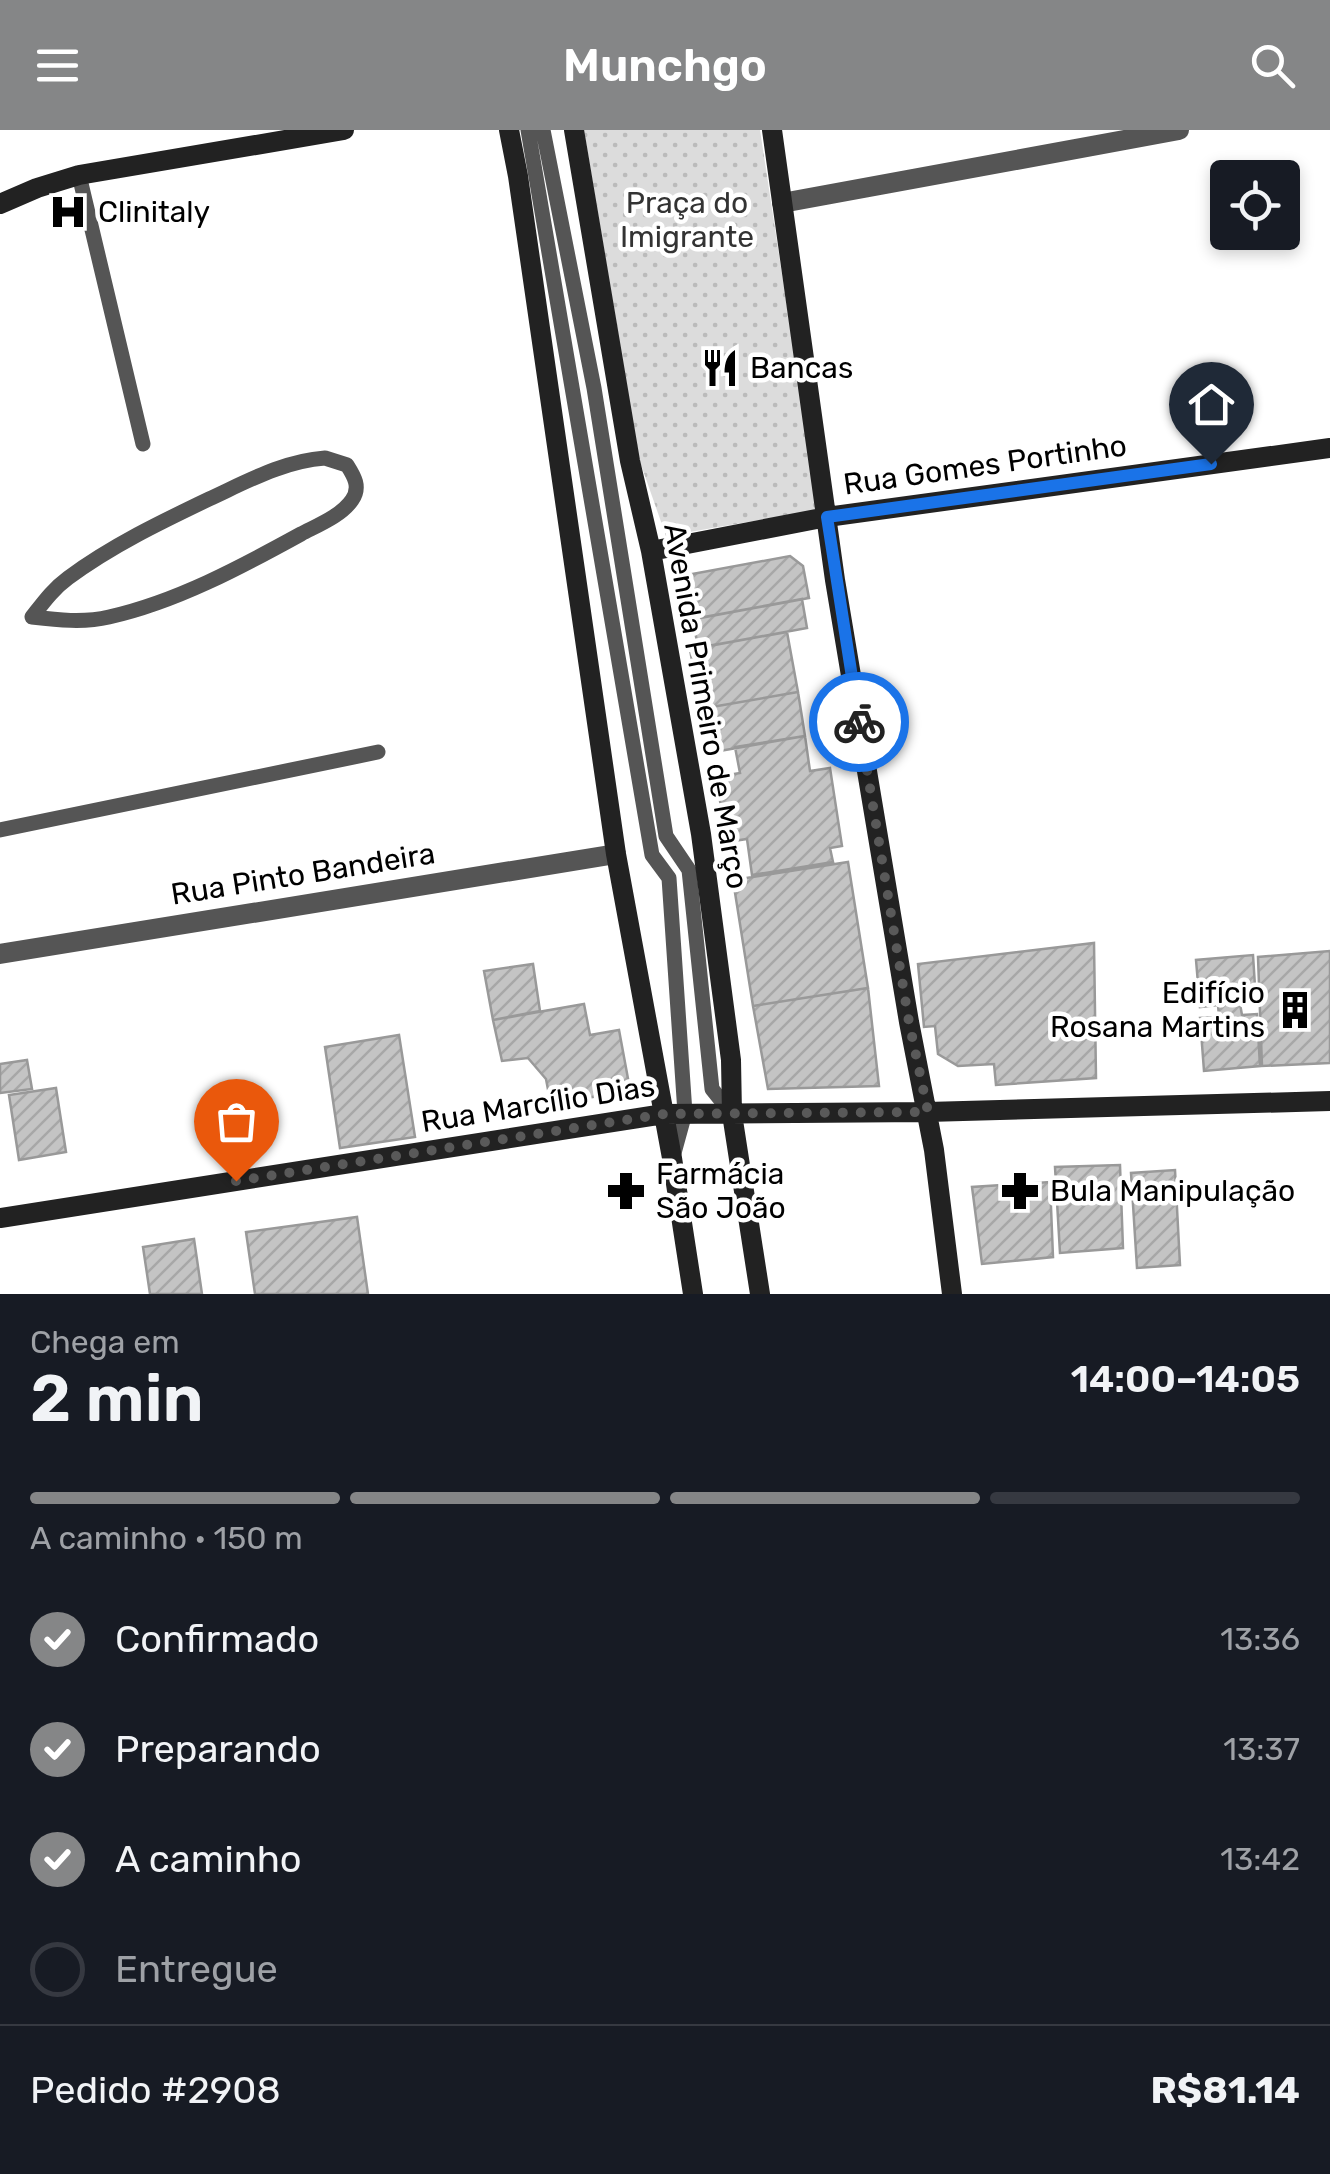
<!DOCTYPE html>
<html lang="pt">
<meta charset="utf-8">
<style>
:root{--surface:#171b24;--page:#242831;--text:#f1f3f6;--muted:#9ea1a6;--line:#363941;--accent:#858687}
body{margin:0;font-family:Rubik,sans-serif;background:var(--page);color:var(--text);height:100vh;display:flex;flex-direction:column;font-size:38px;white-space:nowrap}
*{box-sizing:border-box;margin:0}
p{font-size:32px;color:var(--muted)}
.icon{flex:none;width:55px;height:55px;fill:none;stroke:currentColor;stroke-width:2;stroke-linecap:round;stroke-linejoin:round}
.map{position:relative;height:1164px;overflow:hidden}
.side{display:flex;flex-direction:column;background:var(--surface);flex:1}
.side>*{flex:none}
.controls{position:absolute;left:1210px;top:30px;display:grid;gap:20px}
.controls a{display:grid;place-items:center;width:90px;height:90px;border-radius:10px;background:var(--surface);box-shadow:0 5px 15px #0003;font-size:50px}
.pin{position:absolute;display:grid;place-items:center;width:85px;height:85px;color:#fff;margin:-102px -42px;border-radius:50% 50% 50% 0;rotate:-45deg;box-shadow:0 0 10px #0007}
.pin .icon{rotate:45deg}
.courier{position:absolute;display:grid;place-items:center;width:100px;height:100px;margin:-50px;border:8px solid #1a73e8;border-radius:50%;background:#fff;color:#222;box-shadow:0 2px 12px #0007}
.headline em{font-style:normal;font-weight:600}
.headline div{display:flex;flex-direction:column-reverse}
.headline{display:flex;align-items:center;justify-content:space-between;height:170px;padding:0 30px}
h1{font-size:65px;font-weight:600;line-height:75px}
.bar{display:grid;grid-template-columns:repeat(4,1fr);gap:15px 10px;align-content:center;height:120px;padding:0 30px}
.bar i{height:12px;border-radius:8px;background:var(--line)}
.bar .selected{background:var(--accent)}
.bar p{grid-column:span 4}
.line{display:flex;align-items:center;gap:25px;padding:0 30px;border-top:2px solid var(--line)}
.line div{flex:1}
ol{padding:0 30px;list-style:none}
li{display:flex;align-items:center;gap:30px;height:110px}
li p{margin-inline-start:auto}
li .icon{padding:10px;border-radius:50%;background:var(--accent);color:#fff;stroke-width:4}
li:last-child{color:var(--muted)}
li i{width:55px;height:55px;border:5px solid var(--line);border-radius:50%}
header{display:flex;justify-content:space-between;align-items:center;height:130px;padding:0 30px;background:var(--accent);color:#fff;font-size:45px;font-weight:600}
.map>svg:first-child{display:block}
.green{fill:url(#green-dots)}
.building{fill:url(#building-hatch);stroke:#999;stroke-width:2.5}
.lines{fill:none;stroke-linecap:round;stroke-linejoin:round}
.lane{stroke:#555;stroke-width:15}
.street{stroke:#555;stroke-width:20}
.secondary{stroke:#222;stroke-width:20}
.done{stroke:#595959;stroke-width:10;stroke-dasharray:0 18}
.route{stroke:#1a73e8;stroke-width:12}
.labels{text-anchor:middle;stroke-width:9;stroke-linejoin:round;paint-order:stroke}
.park-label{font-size:30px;fill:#333;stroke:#fff}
.poi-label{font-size:30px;fill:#000;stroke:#fff;text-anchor:start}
.street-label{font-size:30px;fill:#000;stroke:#fff}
</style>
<header><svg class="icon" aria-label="menu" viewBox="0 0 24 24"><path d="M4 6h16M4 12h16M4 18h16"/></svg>Munchgo<svg class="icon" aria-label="search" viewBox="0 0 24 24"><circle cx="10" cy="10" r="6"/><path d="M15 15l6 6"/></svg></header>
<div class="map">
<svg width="1330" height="1164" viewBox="0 0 1330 1164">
<defs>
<pattern id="green-dots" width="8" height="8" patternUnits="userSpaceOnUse" patternTransform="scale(2.5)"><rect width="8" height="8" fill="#dcdcdc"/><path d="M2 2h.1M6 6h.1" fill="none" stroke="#bbb" stroke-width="1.8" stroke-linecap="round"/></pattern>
<pattern id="building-hatch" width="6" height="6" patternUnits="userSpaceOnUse" patternTransform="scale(2.5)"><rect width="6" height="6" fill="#c4c4c4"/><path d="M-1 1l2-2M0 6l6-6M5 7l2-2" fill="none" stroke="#a7a7a7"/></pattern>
</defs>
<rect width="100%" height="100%" fill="#fff"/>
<path class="green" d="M584 0H760L818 380 666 406 639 329Z"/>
<path class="building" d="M790 426 803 436 809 468 684 491 676 447Z
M802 469 807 498 698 518 693 489Z
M787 502 798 562 700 579 690 519Z
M798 562 805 606 708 623 700 579Z
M805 606 810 641 830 638 842 716 830 718 833 732 752 745 747 709 727 712 716 647 740 643 735 617Z
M848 732 868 858 753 876 733 750Z
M1094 813 1096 948 996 955 994 934 958 936 938 924 935 896 924 897 918 834Z
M1330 821V933L1262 936 1258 827Z
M1253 825 1256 872 1240 874 1242 885 1257 884 1260 936 1204 941 1200 888 1219 887 1218 875 1200 877 1196 830Z
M533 834 540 881 493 890 484 841Z
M868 858 879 956 768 959 753 876Z
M584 874 590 905 619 900 629 954 597 960 598 966 551 975 546 949 528 928 502 931 493 890Z
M399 905 415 1007 340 1018 325 917Z
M27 930 32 959 0 963V934Z
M56 958 66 1022 19 1030 9 965Z
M1120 1035 1123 1118 1060 1123 1055 1037Z
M1175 1040 1180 1135 1137 1138 1131 1043Z
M1050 1052 1053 1127 982 1134 972 1057Z
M357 1087 368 1164H255L246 1102Z
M194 1109 202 1164H150L143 1117Z"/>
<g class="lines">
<path class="lane" d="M528 0 652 725 669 748 685 983 674 1023
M543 0 594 258 666 706 689 740 712 959 732 984
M79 45 143 314
M325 328 347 335C354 346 361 357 352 370 341 386 318 395 301 404 241 437 176 472 109 487 84 493 57 490 32 487 43 473 53 459 68 448 111 416 161 392 209 369 246 352 283 331 325 328Z
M853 554 888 579
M0 700 378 622"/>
<path class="street" d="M782 73 1179 0
M0 824 616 724"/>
<path class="secondary" d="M509 0 518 46 616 724 672 1028 693 1164
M574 0 630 331 651 421 701 704 731 930 732 984 760 1164
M772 0 835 450 909 892 934 1020 952 1164
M0 74 37 58 79 45 344 0
M651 421 827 387 1330 318
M0 1088 664 984 927 982 1330 971"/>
</g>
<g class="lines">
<path class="done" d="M236 1051 664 984 928 982 909 892 859 592"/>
<path class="route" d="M859 592 827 387 1211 334"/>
</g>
<defs>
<g id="hospital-bare" transform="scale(3)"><path d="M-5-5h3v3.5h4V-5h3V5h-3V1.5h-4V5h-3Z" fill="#000" stroke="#fff" stroke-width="2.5" paint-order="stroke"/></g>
<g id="restaurant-bare" transform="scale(3)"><path d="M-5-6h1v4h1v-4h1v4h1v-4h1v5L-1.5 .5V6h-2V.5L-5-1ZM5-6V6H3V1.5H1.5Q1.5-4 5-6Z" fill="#000" stroke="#fff" stroke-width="2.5" paint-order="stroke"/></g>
<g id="building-bare" transform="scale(3)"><path d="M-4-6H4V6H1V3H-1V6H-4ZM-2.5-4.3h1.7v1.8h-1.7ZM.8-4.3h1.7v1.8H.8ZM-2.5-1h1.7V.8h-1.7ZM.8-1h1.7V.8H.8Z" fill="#000" stroke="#fff" stroke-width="2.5" paint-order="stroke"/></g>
<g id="pharmacy-bare" transform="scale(3)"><path d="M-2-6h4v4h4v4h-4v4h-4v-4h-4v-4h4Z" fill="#000" stroke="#fff" stroke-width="2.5" paint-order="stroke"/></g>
</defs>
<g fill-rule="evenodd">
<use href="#hospital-bare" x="68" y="82"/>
<use href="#restaurant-bare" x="720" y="238"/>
<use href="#building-bare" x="1295" y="880"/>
<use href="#pharmacy-bare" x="626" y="1061"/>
<use href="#pharmacy-bare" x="1020" y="1061"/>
</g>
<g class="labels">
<g class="park-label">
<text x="687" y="83">Praça do<tspan x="687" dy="34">Imigrante</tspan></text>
</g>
<g class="poi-label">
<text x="98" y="92">Clinitaly</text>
<text x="750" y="248">Bancas</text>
<text x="1265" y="873" text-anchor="end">Edifício<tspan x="1265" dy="34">Rosana Martins</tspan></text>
<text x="656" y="1054">Farmácia<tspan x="656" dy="34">São João</tspan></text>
<text x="1050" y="1071">Bula Manipulação</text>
</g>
<g class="street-label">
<text transform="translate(985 335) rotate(-8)" y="10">Rua Gomes Portinho</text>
<text transform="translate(706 576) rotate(80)" y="10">Avenida Primeiro de Março</text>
<text transform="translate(303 744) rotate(-9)" y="10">Rua Pinto Bandeira</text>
<text transform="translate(538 974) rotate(-9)" y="10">Rua Marcílio Dias</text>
</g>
</g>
</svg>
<div class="controls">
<a><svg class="icon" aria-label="locate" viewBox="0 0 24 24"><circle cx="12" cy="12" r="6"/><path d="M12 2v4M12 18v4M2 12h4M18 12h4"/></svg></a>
</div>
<div class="pin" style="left:236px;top:1051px;background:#ea580c"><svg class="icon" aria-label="bag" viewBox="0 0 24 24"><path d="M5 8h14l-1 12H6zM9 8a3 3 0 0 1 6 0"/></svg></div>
<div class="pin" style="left:1211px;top:334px;background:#1f2937"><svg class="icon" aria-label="home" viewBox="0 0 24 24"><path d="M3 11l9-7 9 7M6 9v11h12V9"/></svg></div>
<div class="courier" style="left:859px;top:592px"><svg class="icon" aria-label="bike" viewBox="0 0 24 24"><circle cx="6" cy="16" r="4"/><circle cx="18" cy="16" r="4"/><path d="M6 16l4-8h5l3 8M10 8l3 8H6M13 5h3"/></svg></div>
</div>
<section class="side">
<div class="headline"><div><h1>2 min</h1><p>Chega em</p></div><em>14:00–14:05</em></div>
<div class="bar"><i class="selected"></i><i class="selected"></i><i class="selected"></i><i></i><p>A caminho · 150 m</p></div>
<ol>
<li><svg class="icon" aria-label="check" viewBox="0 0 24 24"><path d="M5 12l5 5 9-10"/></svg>Confirmado<p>13:36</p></li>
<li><svg class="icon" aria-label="check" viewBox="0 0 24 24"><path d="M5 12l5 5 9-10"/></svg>Preparando<p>13:37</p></li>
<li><svg class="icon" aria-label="check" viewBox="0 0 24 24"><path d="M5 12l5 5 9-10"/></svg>A caminho<p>13:42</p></li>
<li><i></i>Entregue</li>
</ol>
<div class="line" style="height:130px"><div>Pedido #2908</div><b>R$81.14</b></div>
</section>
